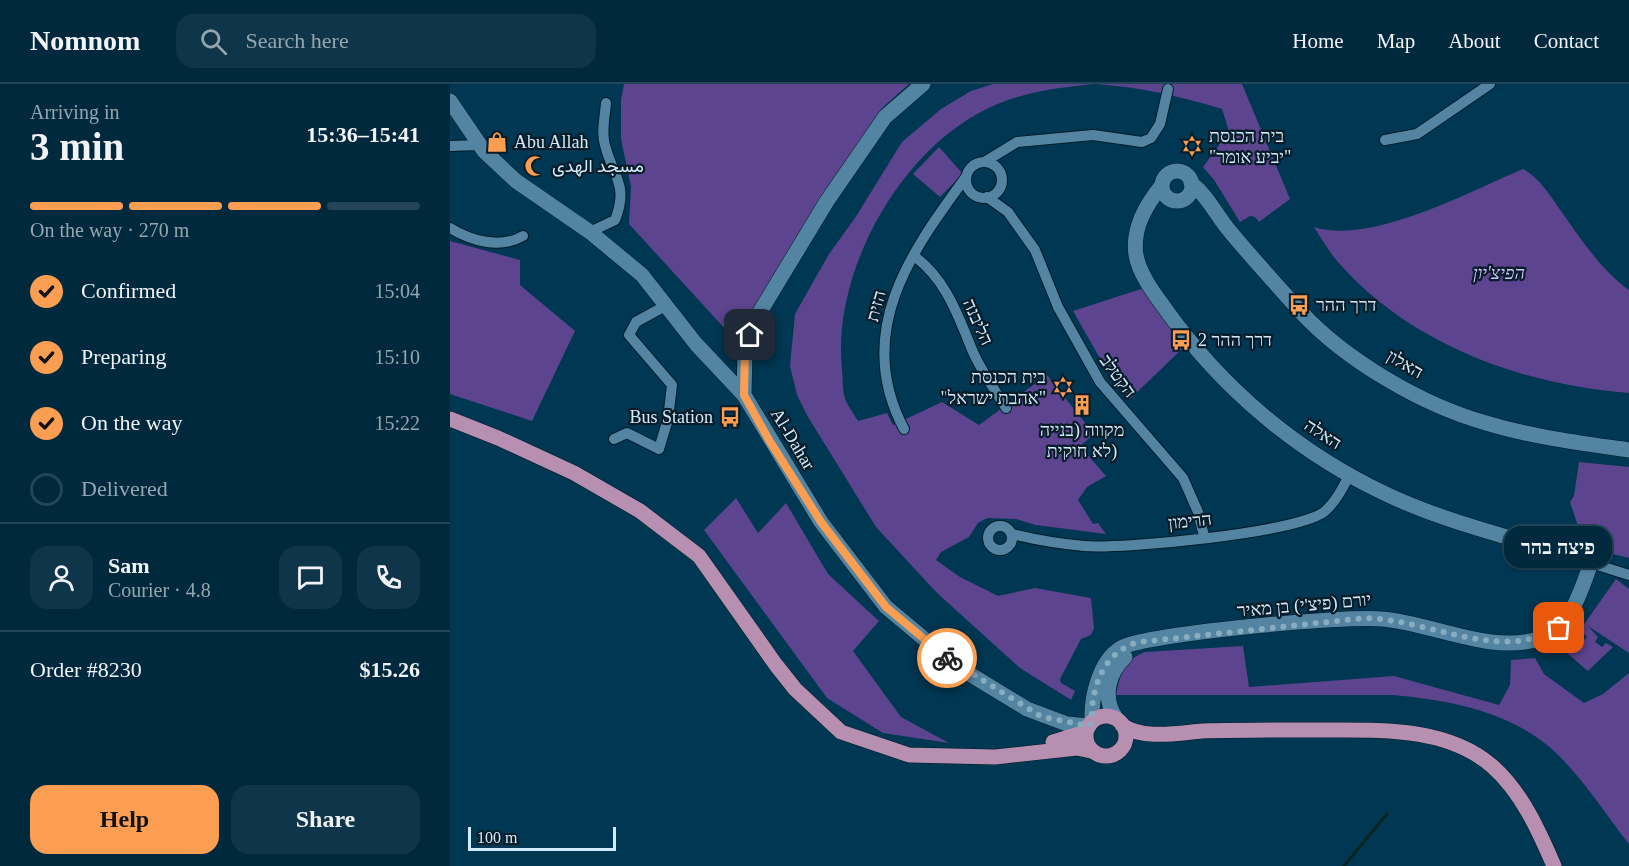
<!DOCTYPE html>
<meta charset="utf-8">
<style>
:root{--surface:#00293e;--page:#0e3549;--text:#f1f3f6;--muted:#95a6b0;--line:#224558;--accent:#fc9e52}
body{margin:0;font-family:"Times New Roman",Vazirmatn,"Noto Sans Hebrew",serif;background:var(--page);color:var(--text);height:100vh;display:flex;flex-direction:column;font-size:22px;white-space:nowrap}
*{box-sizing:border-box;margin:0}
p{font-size:20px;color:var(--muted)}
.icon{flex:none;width:33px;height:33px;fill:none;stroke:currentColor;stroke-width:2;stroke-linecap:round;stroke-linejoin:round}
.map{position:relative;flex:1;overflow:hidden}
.panel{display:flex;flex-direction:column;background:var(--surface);width:450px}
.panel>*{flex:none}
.scale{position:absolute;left:18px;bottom:15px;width:148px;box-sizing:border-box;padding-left:6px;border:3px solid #d2ebfc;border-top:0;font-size:16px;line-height:21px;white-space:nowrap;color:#d2ebfc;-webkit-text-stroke:4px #081c29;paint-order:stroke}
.pin{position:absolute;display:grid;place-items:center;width:51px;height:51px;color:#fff;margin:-26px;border-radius:12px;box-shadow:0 3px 9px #0006}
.courier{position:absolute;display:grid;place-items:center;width:60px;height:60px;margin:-30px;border:4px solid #fc9e52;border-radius:50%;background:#fff;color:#222;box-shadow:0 2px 8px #0007}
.bubble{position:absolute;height:42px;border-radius:18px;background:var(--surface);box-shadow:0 2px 4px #0004,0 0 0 2px var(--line);font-size:20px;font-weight:600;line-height:42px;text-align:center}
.overview em{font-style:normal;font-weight:600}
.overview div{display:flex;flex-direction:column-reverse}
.overview{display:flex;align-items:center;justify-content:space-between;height:102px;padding:0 30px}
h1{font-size:39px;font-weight:600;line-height:45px}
.bar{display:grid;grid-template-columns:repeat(4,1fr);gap:9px 6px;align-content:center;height:72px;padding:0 30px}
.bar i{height:8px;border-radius:4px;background:var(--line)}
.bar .active{background:var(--accent)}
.bar p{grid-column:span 4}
.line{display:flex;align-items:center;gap:15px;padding:0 30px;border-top:2px solid var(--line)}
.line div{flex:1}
.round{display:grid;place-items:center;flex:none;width:63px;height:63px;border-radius:18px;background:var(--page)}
ol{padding:0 30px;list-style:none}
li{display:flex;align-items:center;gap:18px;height:66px}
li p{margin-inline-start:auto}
li .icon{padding:6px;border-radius:50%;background:var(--accent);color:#111;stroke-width:4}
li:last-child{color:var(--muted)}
li i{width:33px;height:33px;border:3px solid var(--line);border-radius:50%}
.cta{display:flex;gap:12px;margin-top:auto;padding:12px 30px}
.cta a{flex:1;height:69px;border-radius:18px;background:var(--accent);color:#111;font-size:24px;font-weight:600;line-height:69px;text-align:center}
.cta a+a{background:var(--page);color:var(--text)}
header{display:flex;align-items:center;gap:36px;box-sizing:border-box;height:84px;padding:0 30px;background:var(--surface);border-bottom:2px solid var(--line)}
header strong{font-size:28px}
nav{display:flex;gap:33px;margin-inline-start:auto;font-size:21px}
.search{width:420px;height:54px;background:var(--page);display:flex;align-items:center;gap:15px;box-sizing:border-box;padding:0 21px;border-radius:18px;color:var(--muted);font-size:22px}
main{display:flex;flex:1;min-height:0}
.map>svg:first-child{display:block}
.green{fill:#5d448f}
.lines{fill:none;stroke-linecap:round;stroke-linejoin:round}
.stream{stroke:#0b241e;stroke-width:3}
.street-casing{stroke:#031d2b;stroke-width:12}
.secondary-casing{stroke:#031d2b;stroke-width:16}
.primary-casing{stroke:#031d2b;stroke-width:16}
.street{stroke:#5385a3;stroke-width:10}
.secondary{stroke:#5385a3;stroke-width:15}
.primary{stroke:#b78fb1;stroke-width:15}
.done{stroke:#88acc0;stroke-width:6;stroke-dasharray:0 10.8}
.route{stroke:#fc9e52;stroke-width:8}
.labels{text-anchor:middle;stroke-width:4.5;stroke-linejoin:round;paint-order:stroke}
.poi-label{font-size:18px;fill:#d2ebfc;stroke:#081c29;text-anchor:start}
.park-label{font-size:18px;font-style:italic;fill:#d3c5fc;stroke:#081c29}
.street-label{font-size:18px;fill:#d2ebfc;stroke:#081c29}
</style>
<header>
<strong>Nomnom</strong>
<div class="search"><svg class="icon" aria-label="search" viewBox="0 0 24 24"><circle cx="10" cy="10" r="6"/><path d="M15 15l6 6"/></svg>Search here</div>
<nav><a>Home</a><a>Map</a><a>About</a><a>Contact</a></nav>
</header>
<main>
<section class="panel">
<div class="overview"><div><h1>3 min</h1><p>Arriving in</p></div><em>15:36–15:41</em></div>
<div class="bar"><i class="active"></i><i class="active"></i><i class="active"></i><i></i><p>On the way · 270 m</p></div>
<ol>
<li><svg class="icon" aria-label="check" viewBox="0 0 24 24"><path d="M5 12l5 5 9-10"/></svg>Confirmed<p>15:04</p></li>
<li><svg class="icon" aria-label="check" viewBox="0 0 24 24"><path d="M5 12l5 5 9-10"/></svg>Preparing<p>15:10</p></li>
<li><svg class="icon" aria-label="check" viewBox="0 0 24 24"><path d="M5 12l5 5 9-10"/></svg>On the way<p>15:22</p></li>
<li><i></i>Delivered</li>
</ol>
<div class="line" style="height:108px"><a class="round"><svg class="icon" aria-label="person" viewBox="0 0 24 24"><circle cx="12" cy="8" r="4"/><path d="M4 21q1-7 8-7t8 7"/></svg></a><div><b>Sam</b><p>Courier · 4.8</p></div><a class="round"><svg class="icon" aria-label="chat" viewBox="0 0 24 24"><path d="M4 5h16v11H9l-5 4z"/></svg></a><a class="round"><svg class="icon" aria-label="phone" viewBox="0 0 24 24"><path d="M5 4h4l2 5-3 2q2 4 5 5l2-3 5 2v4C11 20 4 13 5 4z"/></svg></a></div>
<div class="line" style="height:78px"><div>Order #8230</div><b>$15.26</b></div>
<div class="cta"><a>Help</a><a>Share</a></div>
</section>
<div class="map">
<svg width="1179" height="782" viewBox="0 0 1179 782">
<rect width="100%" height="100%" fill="#003752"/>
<path class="green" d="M174 0H459L432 24 381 98 287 258 179 140 181 103 171 55V16Z
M543 0H644C604 4 565 9 529 29 446 74 382 191 392 285 393 295 392 308 396 317 399 324 404 330 408 337L437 329 443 341 492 318 529 341 597 291 644 350 630 362 656 392 637 403 628 416 643 440 648 439 656 450 586 441 566 435 537 434 528 439 519 453 491 468 486 476 510 493 548 512 585 504 641 514 644 544 641 551 631 555 610 595 611 599 625 607 621 616 570 584 486 508 426 443 358 333 347 311 340 282 345 230 379 170 405 134 452 58 491 25 521 7Z
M645 0H792L840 115 809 138 805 133 800 132 790 138 764 96 753 83 779 47 772 25C729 12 690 3 645 0Z
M489 63 513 90 490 113 463 90Z
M1073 85C1090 94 1100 112 1111 127 1131 155 1151 186 1179 206V309C1072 301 959 260 887 177 878 166 871 154 864 143 922 161 1018 108 1073 85Z
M0 157 70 176V201L125 247 82 337 0 310Z
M694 204 734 263 680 315 648 271 623 227Z
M1129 378 1179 383V474L1134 463 1138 445 1128 442 1120 418 1124 412Z
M286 414 308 449 336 419 378 490 429 537 403 567 451 633 499 659 433 649 377 614 254 446Z
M1166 495 1179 505V569L1138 542 1148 553 1145 558 1152 563 1156 559 1163 563 1138 587 1110 563 1118 558 1126 564 1137 553 1130 546Z
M793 562 799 603 944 592 1049 621 1060 601 1061 576 1085 574 1094 590 1134 619 1153 610 1179 589V760C1157 732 1137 701 1113 676 1069 629 1005 617 944 611H666C670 591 675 575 695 568Z"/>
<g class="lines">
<path class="stream" d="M894 782 937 730"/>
<g class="street-casing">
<path id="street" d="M935 56 967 50 1040 0
M0 62 30 61
M536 77 567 58 643 51 692 58 701 54 710 40 718 5
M516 96a18 18 0 1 1 36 0a18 18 0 1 1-36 0Z
M537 113 558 128 585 166 608 223 650 298 733 394 748 428 754 452
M0 144C21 157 50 165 73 152
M140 148 165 136C179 101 163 93 155 61 151 49 155 32 156 19
M464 172C496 195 508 232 523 268 532 288 545 306 556 324
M454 345C403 249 460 169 516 93
M164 355 177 349 209 365 218 335 222 301 179 251 186 238 215 222
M538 454a12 12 0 1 1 24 0a12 12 0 1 1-24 0Z
M562 450C586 456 610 460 634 462 675 465 845 449 874 428 886 418 893 403 900 390
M1141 479 1179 491"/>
</g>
<g class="secondary-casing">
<path id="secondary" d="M473 0 435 33 377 117 305 236 295 266 294 311 371 438 436 523 508 583 577 625 617 640 639 642
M0 17 34 67 66 97 140 148 192 191 246 260 294 311
M712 102a15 15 0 1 1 30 0a15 15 0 1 1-30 0Z
M741 99C757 111 765 129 778 145 801 173 826 200 850 227 895 276 972 321 1036 339 1082 353 1131 359 1179 366
M666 634C652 614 658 589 675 573
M642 637C641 614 649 577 671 564 693 550 899 531 932 535 982 539 1039 570 1089 555 1121 545 1131 506 1141 479 1074 456 1002 441 938 411 848 369 771 304 714 223 703 208 689 189 686 171 682 144 696 121 712 101"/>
</g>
<g class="primary-casing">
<path id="primary" d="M0 335 48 354 124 389 190 427 249 472 326 581 345 605 391 648 459 671 545 673 627 664 641 667
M636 652a20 20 0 1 1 40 0a20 20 0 1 1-40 0Z
M672 641C692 656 728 649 752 647 789 646 825 646 862 646 921 647 993 640 1042 682 1071 707 1089 747 1104 782
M603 658 636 648"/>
</g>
<use href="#street" class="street"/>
<use href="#secondary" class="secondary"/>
<use href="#primary" class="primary"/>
</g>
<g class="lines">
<path class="done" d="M497 574 592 633 639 642 642 638C640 604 655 565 690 558L915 534C979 535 1049 579 1109 544"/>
<path class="route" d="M300 251 295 266 294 311 319 356 371 438 436 523 497 574"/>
</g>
<defs>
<g id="shop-bare" transform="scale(1.62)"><path d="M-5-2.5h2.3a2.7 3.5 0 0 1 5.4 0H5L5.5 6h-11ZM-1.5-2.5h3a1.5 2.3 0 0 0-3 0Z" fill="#fc9e52" stroke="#081c29" stroke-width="2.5" paint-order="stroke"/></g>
<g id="synagogue-bare" transform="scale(1.62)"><path d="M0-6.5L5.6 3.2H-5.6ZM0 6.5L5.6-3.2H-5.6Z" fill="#fc9e52" stroke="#081c29" stroke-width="2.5" paint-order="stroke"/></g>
<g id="mosque-bare" transform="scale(1.62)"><path d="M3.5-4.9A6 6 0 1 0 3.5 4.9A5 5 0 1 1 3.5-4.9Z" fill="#fc9e52" stroke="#081c29" stroke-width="2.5" paint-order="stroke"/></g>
<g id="bus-bare" transform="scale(1.62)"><path d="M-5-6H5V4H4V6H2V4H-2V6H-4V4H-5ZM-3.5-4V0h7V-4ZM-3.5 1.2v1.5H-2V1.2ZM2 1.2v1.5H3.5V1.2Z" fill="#fc9e52" stroke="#081c29" stroke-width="2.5" paint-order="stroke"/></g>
<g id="building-bare" transform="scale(1.62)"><path d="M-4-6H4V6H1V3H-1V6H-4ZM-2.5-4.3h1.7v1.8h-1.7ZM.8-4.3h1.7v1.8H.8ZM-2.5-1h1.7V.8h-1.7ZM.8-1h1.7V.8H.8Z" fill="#fc9e52" stroke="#081c29" stroke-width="2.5" paint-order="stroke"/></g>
</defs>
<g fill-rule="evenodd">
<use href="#shop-bare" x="47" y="58"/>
<use href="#synagogue-bare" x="742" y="62"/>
<use href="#mosque-bare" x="85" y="82"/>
<use href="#bus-bare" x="849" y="221"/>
<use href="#bus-bare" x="731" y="256"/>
<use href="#synagogue-bare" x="613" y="303"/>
<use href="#building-bare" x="632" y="321"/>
<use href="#bus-bare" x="280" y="333"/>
</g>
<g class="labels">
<g class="poi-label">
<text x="759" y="58">בית הכנסת<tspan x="759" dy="21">"יביע אומר"</tspan></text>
<text x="64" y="64">Abu Allah</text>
<text x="102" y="88">مسجد الهدى</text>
<text x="866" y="227">דרך ההר</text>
<text x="748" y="262">דרך ההר 2</text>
<text x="596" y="299" text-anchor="end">בית הכנסת<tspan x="596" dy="21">"אהבת ישראל"</tspan></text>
<text x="263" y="339" text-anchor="end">Bus Station</text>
<text x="632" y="352" text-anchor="middle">מקווה (בנייה<tspan x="632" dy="21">לא חוקית)</tspan></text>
</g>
<g class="park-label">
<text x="1049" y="195">הפיצ'יון</text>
</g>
<g class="street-label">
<text transform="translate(426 222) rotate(-75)" y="6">הזית</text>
<text transform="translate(528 238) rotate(66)" y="6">הליבנה</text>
<text transform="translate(955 280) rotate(30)" y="6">האלון</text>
<text transform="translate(668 292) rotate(54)" y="6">הקטלב</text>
<text transform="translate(873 350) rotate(33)" y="6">האלה</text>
<text transform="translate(343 355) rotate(59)" y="6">Al-Dahar</text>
<text transform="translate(740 437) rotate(-6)" y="6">הרימון</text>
<text transform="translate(854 521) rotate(-5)" y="6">יורם (פיצ'י) בן מאיר</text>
</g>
</g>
</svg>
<div class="scale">100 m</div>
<div class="pin" style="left:1109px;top:544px;background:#ea580c"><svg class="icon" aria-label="bag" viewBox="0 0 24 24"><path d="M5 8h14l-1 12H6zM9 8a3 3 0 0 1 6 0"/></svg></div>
<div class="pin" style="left:300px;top:251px;background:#1f2937"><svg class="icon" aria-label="home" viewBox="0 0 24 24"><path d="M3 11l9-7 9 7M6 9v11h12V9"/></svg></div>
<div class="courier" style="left:497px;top:574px"><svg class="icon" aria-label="bike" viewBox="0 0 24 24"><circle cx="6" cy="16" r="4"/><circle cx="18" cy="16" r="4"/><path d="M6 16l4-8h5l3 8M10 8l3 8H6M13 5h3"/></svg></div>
<div class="bubble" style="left:1054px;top:442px;width:108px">פיצה בהר</div>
</div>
</main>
